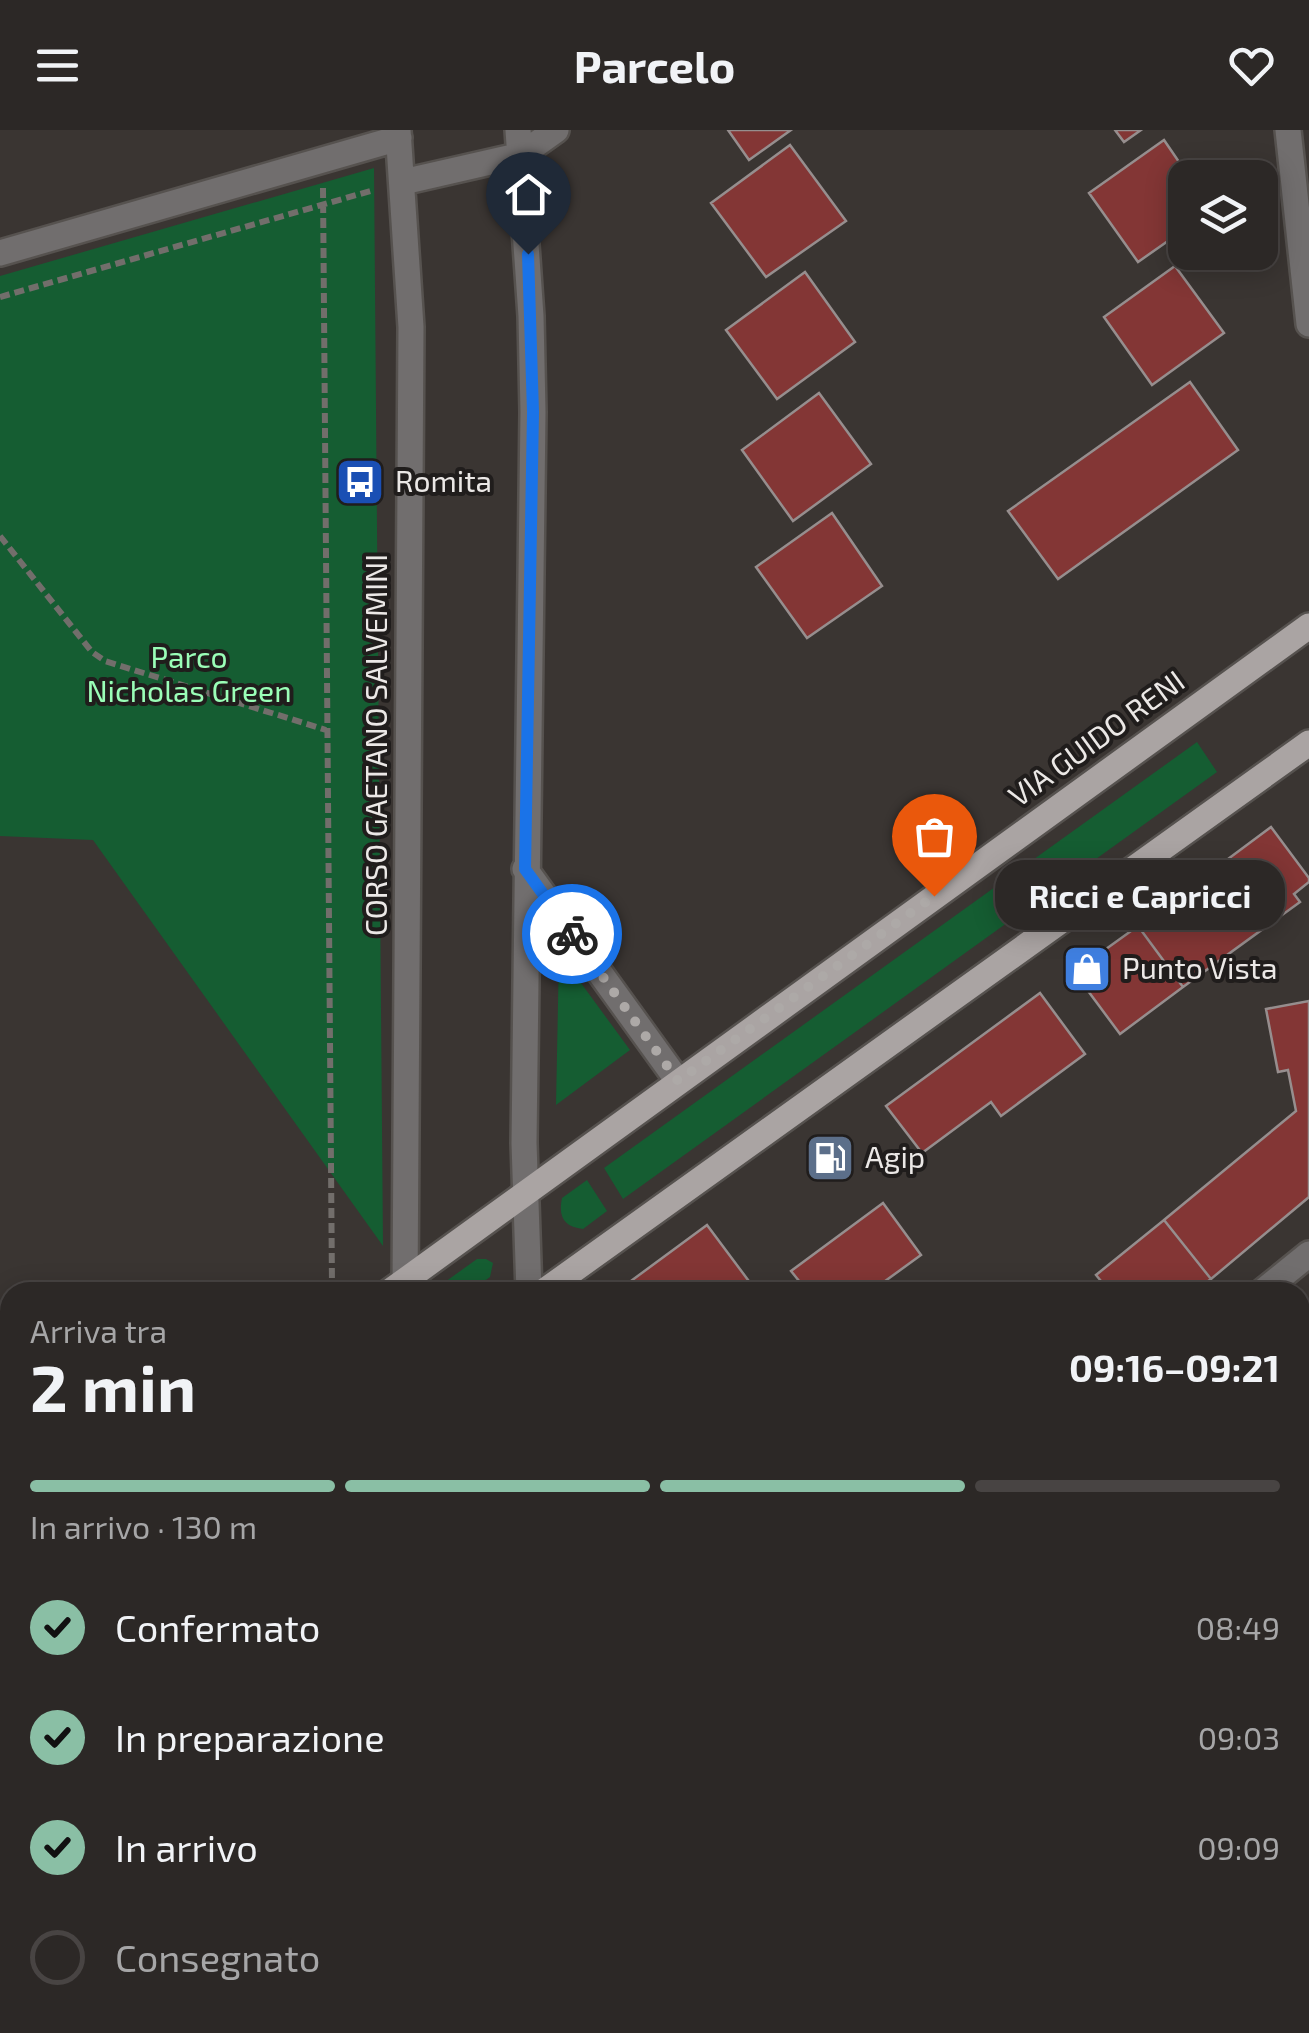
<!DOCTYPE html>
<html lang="it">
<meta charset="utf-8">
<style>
:root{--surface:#2c2826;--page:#383432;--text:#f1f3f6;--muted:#a6a6a7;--line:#484443;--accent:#8abfa5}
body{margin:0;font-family:"Exo 2",sans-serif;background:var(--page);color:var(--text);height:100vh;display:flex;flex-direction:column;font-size:38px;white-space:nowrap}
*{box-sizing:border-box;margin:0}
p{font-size:32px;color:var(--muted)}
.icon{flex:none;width:55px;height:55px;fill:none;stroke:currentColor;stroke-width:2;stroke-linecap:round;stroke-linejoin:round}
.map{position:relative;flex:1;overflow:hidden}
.side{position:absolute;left:0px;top:1152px;width:1310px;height:752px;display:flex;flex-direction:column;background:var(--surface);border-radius:30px 30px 0 0;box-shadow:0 5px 25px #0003,0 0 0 2px var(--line)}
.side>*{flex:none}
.controls{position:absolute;left:1168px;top:30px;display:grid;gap:20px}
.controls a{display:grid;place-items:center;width:110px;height:110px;border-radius:20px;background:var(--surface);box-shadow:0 5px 25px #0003,0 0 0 2px var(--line);font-size:50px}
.pin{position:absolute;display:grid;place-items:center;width:85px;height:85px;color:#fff;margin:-102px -42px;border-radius:50% 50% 50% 0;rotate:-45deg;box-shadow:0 0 10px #0007}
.pin .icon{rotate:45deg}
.courier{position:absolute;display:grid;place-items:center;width:100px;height:100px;margin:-50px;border:8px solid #1a73e8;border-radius:50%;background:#fff;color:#222;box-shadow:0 2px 12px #0007}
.bubble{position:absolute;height:70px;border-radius:30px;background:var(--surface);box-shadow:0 5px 25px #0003,0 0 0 2px var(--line);font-size:32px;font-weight:700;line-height:70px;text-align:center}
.summary em{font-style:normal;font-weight:700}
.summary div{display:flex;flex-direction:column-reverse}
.summary{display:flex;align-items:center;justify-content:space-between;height:170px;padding:0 30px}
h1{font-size:65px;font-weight:700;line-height:75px}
.bar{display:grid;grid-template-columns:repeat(4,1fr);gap:15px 10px;align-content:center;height:120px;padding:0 30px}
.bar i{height:12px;border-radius:8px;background:var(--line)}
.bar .active{background:var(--accent)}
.bar p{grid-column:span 4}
ol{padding:0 30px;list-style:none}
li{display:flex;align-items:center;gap:30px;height:110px}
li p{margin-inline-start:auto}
li .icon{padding:10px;border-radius:50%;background:var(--accent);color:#111;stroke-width:4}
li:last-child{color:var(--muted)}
li i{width:55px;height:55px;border:5px solid var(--line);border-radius:50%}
header{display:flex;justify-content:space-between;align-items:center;height:130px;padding:0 30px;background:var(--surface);font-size:45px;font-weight:700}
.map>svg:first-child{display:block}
.green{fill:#155d32}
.building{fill:#833635;stroke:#968e8e;stroke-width:2.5}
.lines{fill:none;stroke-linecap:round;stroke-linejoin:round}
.minor-casing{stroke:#56524f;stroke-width:30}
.major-casing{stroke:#56524f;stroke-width:30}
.path{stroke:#726e6b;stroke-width:6;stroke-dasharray:10 5;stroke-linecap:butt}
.minor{stroke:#716e6e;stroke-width:25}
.major{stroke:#aaa4a3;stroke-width:25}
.done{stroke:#ada9a7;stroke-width:10;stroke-dasharray:0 18}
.route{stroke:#1a73e8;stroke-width:12}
.labels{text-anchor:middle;stroke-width:8;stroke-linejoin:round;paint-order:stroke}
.poi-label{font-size:30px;fill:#ebe8e6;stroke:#201d1c;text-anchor:start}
.park-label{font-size:30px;fill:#9afeb7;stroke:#201d1c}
.street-label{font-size:30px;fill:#ebe8e6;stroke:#201d1c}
</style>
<header><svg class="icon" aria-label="menu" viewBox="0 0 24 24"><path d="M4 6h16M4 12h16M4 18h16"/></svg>Parcelo<svg class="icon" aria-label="heart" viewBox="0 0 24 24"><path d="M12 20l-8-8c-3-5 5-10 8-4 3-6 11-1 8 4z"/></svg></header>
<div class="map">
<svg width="1309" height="1903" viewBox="0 0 1309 1903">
<rect width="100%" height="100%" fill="#3a3532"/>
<path class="green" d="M374 38 383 1116 93 710 0 706V146Z
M1197 612 1217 642 623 1069 604 1038Z
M559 823 630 920 556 975Z
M587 1050 607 1081 583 1099C564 1097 558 1087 562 1068Z
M477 1129H486L493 1133 490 1147 469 1162H431Z
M10 1467V1505L0 1514V1474Z"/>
<path class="building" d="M728 0H791L749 30Z
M1115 0H1141L1124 12Z
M1164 10 1190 48H1185V99L1138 132 1089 63Z
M790 15 846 91 766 147 711 73Z
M1175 136 1224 203 1152 255 1104 187Z
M805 142 855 212 777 269 726 200Z
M1190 252 1238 320 1058 449 1008 381Z
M819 263 871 334 793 391 742 320Z
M832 383 882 456 807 508 756 437Z
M1271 697 1309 748V752L1294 764 1300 772 1183 857 1138 796Z
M1138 796 1183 857 1120 904 1074 842Z
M1040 863 1085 924 1001 986 991 972 922 1023 886 976Z
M1309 871V1067L1211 1149 1164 1090 1296 981 1288 940 1278 942 1266 879Z
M883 1073 921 1125 870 1162H808L791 1141Z
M1164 1090 1211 1149 1193 1162H1110L1096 1145Z
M707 1095 757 1162H616Z
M1309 1176V1253L1300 1261V1184Z
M1309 1761V1858L1300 1865V1768Z
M204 1895H272L279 1903H193Z
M452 1895H458L464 1903H441Z
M656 1895H723L729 1903H651L649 1900Z
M1135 1895H1225L1231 1903H1125Z"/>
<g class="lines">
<g class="minor-casing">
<path id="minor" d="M398 0 411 197 405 1162
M518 0 531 186 533 282 524 1013 529 1162
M1288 0 1309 194
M403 52 521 25 556 0
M0 123 399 8
M525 739 678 951
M1262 1162 1309 1124
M490 1895 496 1903
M365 1903 375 1895"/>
</g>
<g class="major-casing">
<path id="major" d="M389 1162 1309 496
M543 1162 1309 613
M0 1441 10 1434
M0 1552 10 1545"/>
</g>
<path class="path" d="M323 58 332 1156 323 1162
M0 167 374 60
M0 406 92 522 105 531 326 600"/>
<use href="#minor" class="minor"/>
<use href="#major" class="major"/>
</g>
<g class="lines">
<path class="done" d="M572 804 678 951 934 766"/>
<path class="route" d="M528 124 533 282 525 739 572 804"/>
</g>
<defs>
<g id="bus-square" transform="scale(2.5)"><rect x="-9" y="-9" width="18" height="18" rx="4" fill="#1a4fb4" stroke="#201d1c"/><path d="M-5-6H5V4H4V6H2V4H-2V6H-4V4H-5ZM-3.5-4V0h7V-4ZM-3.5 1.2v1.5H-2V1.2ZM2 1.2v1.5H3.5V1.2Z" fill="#fff"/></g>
<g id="shop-square" transform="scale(2.5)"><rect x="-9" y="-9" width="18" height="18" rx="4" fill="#3f7fe0" stroke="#201d1c"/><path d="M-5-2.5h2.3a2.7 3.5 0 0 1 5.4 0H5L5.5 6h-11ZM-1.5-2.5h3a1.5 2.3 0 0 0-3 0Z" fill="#fff"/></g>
<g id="fuel-square" transform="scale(2.5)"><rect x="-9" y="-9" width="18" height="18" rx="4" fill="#5c6f8a" stroke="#201d1c"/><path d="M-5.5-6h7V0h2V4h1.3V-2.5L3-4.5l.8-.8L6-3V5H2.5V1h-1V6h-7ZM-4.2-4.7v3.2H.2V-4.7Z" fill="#fff"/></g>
</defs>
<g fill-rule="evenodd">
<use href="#bus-square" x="360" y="352"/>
<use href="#shop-square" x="1087" y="839"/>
<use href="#fuel-square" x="830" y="1028"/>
</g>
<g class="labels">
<g class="poi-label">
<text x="395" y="362">Romita</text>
<text x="1122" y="849">Punto Vista</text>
<text x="865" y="1038">Agip</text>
</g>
<g class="park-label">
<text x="189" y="538">Parco<tspan x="189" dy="34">Nicholas Green</tspan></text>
</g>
<g class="street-label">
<text transform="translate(1097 609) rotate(-36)" y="10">VIA GUIDO RENI</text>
<text transform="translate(377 615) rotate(-90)" y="10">CORSO GAETANO SALVEMINI</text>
</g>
</g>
</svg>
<div class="controls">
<a><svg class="icon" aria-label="layers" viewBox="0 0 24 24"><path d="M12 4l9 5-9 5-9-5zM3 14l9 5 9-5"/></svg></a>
</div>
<div class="pin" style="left:934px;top:766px;background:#ea580c"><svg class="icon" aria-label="bag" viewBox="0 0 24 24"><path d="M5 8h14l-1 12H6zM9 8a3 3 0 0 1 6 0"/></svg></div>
<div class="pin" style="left:528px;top:124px;background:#1f2937"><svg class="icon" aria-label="home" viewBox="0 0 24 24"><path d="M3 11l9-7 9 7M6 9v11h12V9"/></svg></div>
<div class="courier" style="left:572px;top:804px"><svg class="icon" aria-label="bike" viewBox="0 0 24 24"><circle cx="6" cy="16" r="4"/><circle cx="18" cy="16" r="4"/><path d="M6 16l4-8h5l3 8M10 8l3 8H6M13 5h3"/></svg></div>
<div class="bubble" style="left:995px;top:730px;width:290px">Ricci e Capricci</div>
<section class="side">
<div class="summary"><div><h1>2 min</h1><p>Arriva tra</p></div><em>09:16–09:21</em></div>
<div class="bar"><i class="active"></i><i class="active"></i><i class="active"></i><i></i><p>In arrivo · 130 m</p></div>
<ol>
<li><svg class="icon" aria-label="check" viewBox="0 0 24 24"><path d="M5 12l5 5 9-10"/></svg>Confermato<p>08:49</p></li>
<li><svg class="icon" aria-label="check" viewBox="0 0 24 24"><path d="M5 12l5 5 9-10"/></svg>In preparazione<p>09:03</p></li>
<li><svg class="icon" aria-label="check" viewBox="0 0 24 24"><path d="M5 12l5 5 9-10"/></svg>In arrivo<p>09:09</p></li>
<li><i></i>Consegnato</li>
</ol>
</section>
</div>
